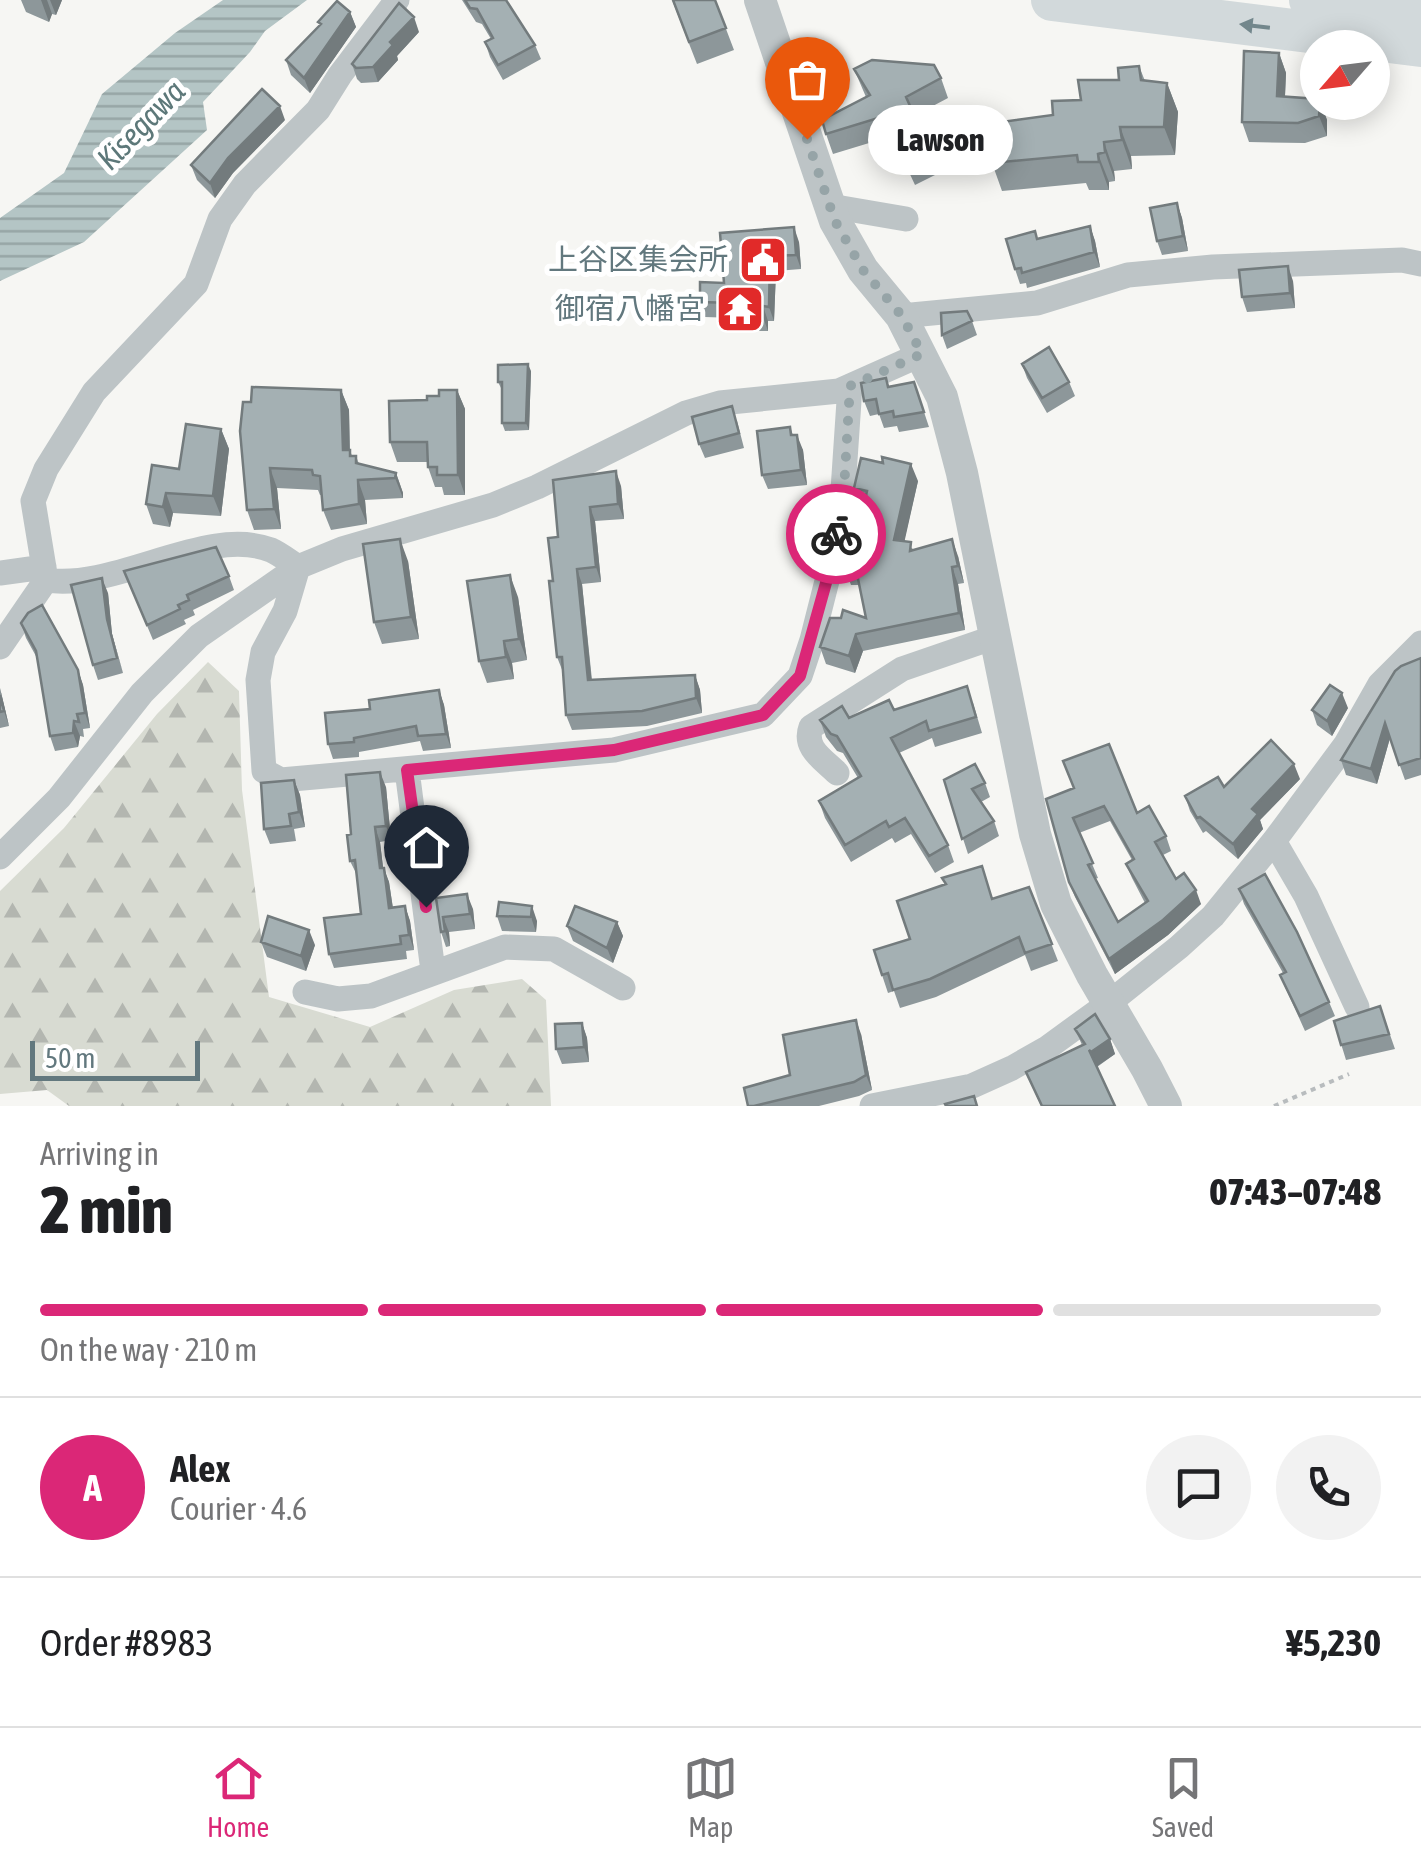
<!DOCTYPE html>
<meta charset="utf-8">
<style>
:root{--surface:#fff;--page:#f2f2f2;--text:#202124;--muted:#757577;--line:#e0e0e0;--accent:#db2777}
body{margin:0;font-family:"Asap Condensed","Noto Sans JP",sans-serif;background:var(--page);color:var(--text);height:100vh;display:flex;flex-direction:column;font-size:38px;white-space:nowrap}
*{box-sizing:border-box;margin:0}
p{font-size:32px;color:var(--muted)}
.icon{flex:none;width:55px;height:55px;fill:none;stroke:currentColor;stroke-width:2;stroke-linecap:round;stroke-linejoin:round}
.map{position:relative;height:1106px;overflow:hidden}
.drawer{display:flex;flex-direction:column;background:var(--surface);flex:1}
.drawer>*{flex:none}
.needle{width:65px;rotate:242deg}
.buttons{position:absolute;left:1300px;top:30px;display:grid;gap:20px}
.buttons a{display:grid;place-items:center;width:90px;height:90px;border-radius:50%;background:var(--surface);box-shadow:0 5px 25px #0003;font-size:50px}
.scale{position:absolute;left:30px;bottom:25px;width:170px;box-sizing:border-box;padding-left:10px;border:5px solid #62787e;border-top:0;font-size:28px;line-height:35px;white-space:nowrap;color:#62787e;-webkit-text-stroke:8px #fff;paint-order:stroke}
.pin{position:absolute;display:grid;place-items:center;width:85px;height:85px;color:#fff;margin:-102px -42px;border-radius:50% 50% 50% 0;rotate:-45deg;box-shadow:0 0 10px #0007}
.pin .icon{rotate:45deg}
.courier{position:absolute;display:grid;place-items:center;width:100px;height:100px;margin:-50px;border:8px solid #db2777;border-radius:50%;background:#fff;color:#222;box-shadow:0 2px 12px #0007}
.bubble{position:absolute;height:70px;border-radius:35px;background:var(--surface);box-shadow:0 5px 25px #0003;font-size:32px;font-weight:800;line-height:70px;text-align:center}
.headline em{font-style:normal;font-weight:800}
.headline div{display:flex;flex-direction:column-reverse}
.headline{display:flex;align-items:center;justify-content:space-between;height:170px;padding:0 40px}
h1{font-size:65px;font-weight:800;line-height:75px}
.bar{display:grid;grid-template-columns:repeat(4,1fr);gap:15px 10px;align-content:center;height:120px;padding:0 40px}
.bar i{height:12px;border-radius:8px;background:var(--line)}
.bar .selected{background:var(--accent)}
.bar p{grid-column:span 4}
.line{display:flex;align-items:center;gap:25px;padding:0 40px;border-top:2px solid var(--line)}
.line div{flex:1}
.round{display:grid;place-items:center;flex:none;width:105px;height:105px;border-radius:52px;background:var(--page)}
.dock{display:flex;justify-content:space-around;align-items:center;height:140px;border-top:2px solid var(--line);background:var(--surface);font-size:28px;color:var(--muted)}
.dock a{display:grid;justify-items:center;gap:5px}
.dock .selected{color:var(--accent)}
.map>svg:first-child{display:block}
.forest{fill:url(#forest-firs)}
.water{fill:url(#water-rules)}
.lines{fill:none;stroke-linecap:round;stroke-linejoin:round}
.path{stroke:#b8bcbe;stroke-width:4;stroke-dasharray:5 5;stroke-linecap:butt}
.minor{stroke:#bdc4c6;stroke-width:25}
.tertiary{stroke:#bdc4c6;stroke-width:32}
.trunk{stroke:#d2d9db;stroke-width:42}
.wall{fill:#8d979a;fill-rule:evenodd}
.shaded-wall{fill:#737b7d}
.building{fill:#a4b0b3;stroke:#737b7d;stroke-width:2.5;fill-rule:evenodd}
.oneway{fill:#73878c}
.done{stroke:#96a4a7;stroke-width:10;stroke-dasharray:0 18}
.route{stroke:#db2777;stroke-width:12}
.labels{text-anchor:middle;stroke-width:10;stroke-linejoin:round;paint-order:stroke}
.poi-label{font-size:30px;fill:#62787e;stroke:#fff;text-anchor:end}
.water-label{font-size:32px;font-style:italic;fill:#5d7879;stroke:#fff}
</style>
<div class="map">
<svg width="1421" height="1106" viewBox="0 0 1421 1106">
<defs>
<pattern id="forest-firs" width="22" height="20" patternUnits="userSpaceOnUse" patternTransform="scale(2.5)"><rect width="22" height="20" fill="#d8dbd2"/><path d="M5 1l3.5 6h-7zM16 11l3.5 6h-7z" fill="#b3b6b0"/></pattern>
<pattern id="water-rules" width="6" height="5" patternUnits="userSpaceOnUse" patternTransform="scale(2.5)"><rect width="6" height="5" fill="#b4c5c5"/><path d="M0 2.5h6" fill="none" stroke="#96a5a5"/></pattern>
</defs>
<rect width="100%" height="100%" fill="#f6f6f3"/>
<path class="forest" d="M208 662 239 691 242 790 269 997 370 1027 454 990 522 979 546 1000 551 1106H69L47 1090 0 1094V891L64 828 157 714Z"/>
<path class="water" d="M223 0H307L265 31 250 52 203 102 207 130 84 242 0 281V218L64 173 102 94 175 33Z"/>
<g class="lines">
<path class="path" d="M1274 1106 1349 1074"/>
<path class="minor" d="M830 206 906 219
M901 316 1037 303 1128 275 1213 267 1402 260 1421 264
M0 573 44 567
M46 580C116 591 207 525 271 550 280 554 290 562 298 567L285 611 263 652 258 680 264 771 281 780 614 750 763 715 800 676 812 640 831 565 843 490 850 386
M0 647 46 580 33 501 46 469 94 392 196 284 220 219 245 184 318 110 340 75 397 0
M407 770 433 971
M837 773C823 759 803 748 811 727L902 669 995 637
M1274 841 1306 896 1357 1007
M0 857 59 798 142 693 199 636 298 567 342 549 493 505 537 487 686 413 720 403 839 391 922 354
M305 992 338 999 371 996 505 947 554 949 623 988
M872 1106 972 1086 1012 1068 1047 1048 1109 1003 1179 947 1213 916 1274 841 1346 744 1380 684 1421 643"/>
<path class="tertiary" d="M760 0 835 221 863 270 901 316 942 397 962 473 1035 834 1056 904 1092 975 1147 1069 1166 1106"/>
<path class="trunk" d="M1052 0 1421 46
M1310 0 1421 14"/>
</g>
<path class="wall" d="M21 0H62L56 15 52 14 49 22 26 12Z
M462 0H506L535 45 541 59 503 80 490 57 485 42 491 39 482 24 476 22Z
M672 0H715L734 50 697 64Z
M350 12 356 27 310 93 291 75 286 60 320 25 318 22Z
M419 32 397 56 398 60 378 82 361 83 357 79 352 64Z
M1279 53 1286 73 1285 97 1321 102 1327 120V136L1305 143 1249 142 1242 122Z
M1139 66 1145 81 1167 83 1178 112 1175 155 1131 156 1132 169 1114 171 1115 181 1109 182V190H1089L1086 183 1002 191 992 163 1053 115 1119 80Z
M854 69 941 78 948 98 914 116 935 157 941 172 915 185 893 138 902 133 833 154 826 134 866 97Z
M285 120 233 173 215 198 197 180 191 165Z
M1177 203 1182 218 1188 251 1162 255 1157 241Z
M1090 226 1095 241 1100 267 1027 288 1026 283 1020 284 1015 269 1038 239Z
M720 233 799 242 801 269 776 271 774 321H768V331H739L735 318 705 317 700 302 724 283Z
M1293 281 1295 308 1247 312 1242 297Z
M972 321 977 335 947 349 942 335Z
M1022 364 1069 382 1075 396 1047 413 1027 378Z
M531 371 529 430 505 431 502 423V390L498 382Z
M886 378 889 386 914 382 929 427 899 432 897 426 884 428 879 414 870 416 864 401Z
M341 390 349 410 350 450 352 456H356L359 464 396 473 403 493V498L365 500 367 524 331 530 323 510 322 495H320L318 490 277 488 281 529 254 530 247 510 251 402Z
M457 390 465 409V495H444L442 487H435L428 467V462H397L390 442 427 400Z
M737 421 744 448 705 458 699 444Z
M790 427 793 435 803 450 807 485 768 489 762 475Z
M221 429 229 449 221 516 173 513 170 527 153 524 146 504 179 469Z
M553 480 621 486 624 519 595 521 601 582 582 584 592 680 695 675 700 690 702 713 647 726 572 730 566 715 563 672 557 657 553 581 558 537Z
M918 481 904 541 914 550 958 556 964 583 958 584 965 630 863 651 855 673 826 664 820 647 866 618 859 585H851L845 568 857 539 864 506 860 505 854 488Z
M408 561 419 639 382 644 374 622Z
M124 571 229 576 234 590 193 610 195 615 184 620 186 624 153 640Z
M108 593 112 634 123 673 98 680 93 665Z
M518 597 527 660 512 663 514 679 487 683 479 661Z
M21 623 78 670 83 685 90 728 83 729 84 737 80 736 78 747 55 751 50 736 37 658 26 638Z
M1421 658V775L1405 780 1390 738 1377 784 1346 775 1341 760 1395 671Z
M0 688 9 726 0 728Z
M439 690 444 705 451 748 423 751 420 741 359 752V757L333 759 328 744 370 709Z
M973 703 982 733 935 747 932 738 899 753 948 845 954 862 935 873 911 834 895 843 892 838 851 862 825 818 819 801 858 778 843 753 837 751 826 737 820 720 849 718 894 710Z
M1348 708 1332 736 1317 725 1312 710Z
M1300 779 1260 820 1263 829 1238 859 1206 831 1203 833 1190 811 1185 796 1224 787Z
M294 780 300 795 305 827 294 829 296 841 270 844 264 829Z
M944 780 985 783 990 797 981 802 994 821 999 836 968 854Z
M386 787 391 840 380 842 383 868 389 882 393 908 405 906 410 921 414 950 406 951 407 959 334 968 329 954 361 914 357 875 350 861 351 834Z
M1074 788 1137 813 1166 836 1171 851 1163 855 1176 879 1201 904 1168 935 1115 974 1075 897 1069 882ZM1110 821 1132 860 1126 864 1132 878 1145 903 1118 922 1095 879 1098 878 1079 833Z
M942 878 993 899 1029 887 1058 961 1031 971 1025 955 936 997 900 1008 894 991 888 993 882 975 910 939 945 884Z
M1239 889 1329 1002 1335 1016 1305 1031 1286 989 1280 975 1283 973 1244 904Z
M436 898 473 909 475 929 449 932 450 946 446 947 441 932Z
M499 902 537 921 536 932 502 931 497 916Z
M617 922 623 936 613 963 573 941 567 926Z
M261 942 315 945 306 971 267 957Z
M1380 1006 1395 1049 1346 1060 1334 1021Z
M582 1023 587 1038 589 1062 562 1064 556 1049Z
M1075 1029 1110 1039 1115 1054 1097 1067 1115 1106H1041L1026 1072 1082 1045Z
M861 1034 872 1090 859 1096 819 1106H748L790 1075Z"/>
<path class="shaded-wall" d="M41 0H47L52 14 49 22Z
M50 0H62L56 15Z
M350 12 356 27 310 93 304 78Z
M414 17 419 32 397 56 398 60 378 82 373 67 390 42Z
M1279 53 1286 73 1284 116 1277 96Z
M1167 83 1178 112 1175 155 1164 127Z
M1320 102 1327 120V136L1319 116Z
M280 106 285 120 233 173 215 198 210 183 228 158Z
M1120 127 1131 156 1132 169 1122 140Z
M1104 142 1114 171 1115 181 1105 152Z
M1098 154 1109 182V190L1099 162Z
M1177 203 1182 218 1188 251 1183 236Z
M1090 226 1095 241 1100 267 1094 252Z
M794 227 799 242 801 269 796 255Z
M770 256 776 271 774 321 769 307Z
M1288 266 1293 281 1295 308 1290 293Z
M763 306 768 321V331L763 317Z
M528 364 531 371 529 430 526 423Z
M341 390 349 410 350 471 343 450Z
M457 390 465 409V495L458 475Z
M221 429 229 449 221 516 213 496Z
M797 435 803 450 807 485 801 470Z
M911 464 918 481 901 557 894 540Z
M270 468 277 488 281 529 274 509Z
M616 471 621 486 624 519 618 504Z
M396 473 403 493V498L395 478Z
M358 480 365 500 367 524 359 504Z
M166 493 173 513 170 527 163 507Z
M590 507 595 521 601 582 596 567Z
M400 539 408 561 419 639 411 617Z
M952 539 958 556 964 583 958 566Z
M952 567 958 584 965 630 959 613Z
M577 569 582 584 593 695 588 680Z
M510 575 518 597 527 660 519 639Z
M102 578 108 593 112 634 123 673 107 619Z
M856 634 863 651 855 673 849 656Z
M504 641 512 663 514 679 506 657Z
M78 670 83 685 90 728 85 713Z
M695 675 700 690 702 713 696 698Z
M0 688 9 726 4 711Z
M439 690 444 705 451 748 446 734Z
M1342 693 1348 708 1332 736 1327 721Z
M74 721 80 736 78 747 73 733Z
M1385 723 1390 738 1377 784 1371 769Z
M1294 764 1300 779 1260 820 1263 829 1238 859 1233 844 1252 809Z
M380 772 386 787 391 840 386 826Z
M294 780 300 795 305 827 299 812Z
M375 827 380 842 385 883 380 868Z
M384 868 389 882 395 923 389 908Z
M1196 890 1201 904 1168 935 1115 974 1109 959Z
M467 894 473 909 475 929 470 914Z
M405 906 410 921 414 950 409 935Z
M532 906 537 921 536 932 531 917Z
M443 917 449 932 450 946 445 931Z
M617 922 623 936 613 963 607 948Z
M309 930 315 945 306 971 301 956Z
M856 1020 861 1034 872 1090 866 1075Z
M582 1023 587 1038 589 1062 584 1047Z
M1110 1039 1115 1054 1096 1067 1091 1052Z"/>
<path class="building" d="M465 0H506L535 45 498 65 485 42 493 38 477 9 470 8Z
M673 0H715L726 28 689 42Z
M337 1 350 12 304 78 286 60 321 24 318 22Z
M399 3 414 17 390 42 393 45 373 67 356 68 352 64Z
M1244 51 1279 53 1277 96 1318 99V102H1320L1319 116 1298 123 1242 122Z
M872 60 934 65 941 78 906 97 911 108 826 134 822 120 870 95 854 69Z
M1139 66 1141 80 1167 83 1164 127H1120L1122 140 1104 142 1105 152 1098 154 1099 162H1078L1077 155 992 163 987 124 1053 115 1052 101 1081 100 1078 80H1119L1118 68Z
M262 89 280 106 228 158 210 183 191 165Z
M918 123 935 157 910 170 893 138Z
M1177 203 1183 236 1157 241 1150 208Z
M1090 226 1094 252 1022 273 1021 268 1015 269 1006 239 1035 231 1037 239Z
M794 227 796 255 770 256 769 307 763 306V317L734 316V303L700 302V282L724 283 720 233Z
M1288 266 1290 293 1242 297 1239 270Z
M967 311 972 321 942 335 941 313Z
M1049 347 1069 382 1042 398 1022 364Z
M528 364 526 423H502V382H498V365Z
M886 378 888 387 914 382 924 412 894 417 893 411 879 414 876 399 864 401 861 383Z
M252 387 341 390 343 450H350V456H356V463L396 473 395 478 358 480 359 504 323 510 320 476 313 475 312 470 270 468 274 509 247 510 240 431 243 402H251Z
M439 390H457L458 475H437V467H428L427 442H390L389 401 427 400V396H439Z
M732 406 739 433 699 444 692 417Z
M186 424 221 429 213 496 166 493 163 507 146 504 152 465 179 469Z
M790 427 791 435H797L801 470 762 475 757 431Z
M882 457 911 464 894 540 911 542 910 551 952 539 958 566 952 567 959 613 856 634 849 656 820 647 830 618H841L843 610 866 618 856 569 845 568 847 538 857 539 867 491 854 488 861 458 883 463Z
M616 471 618 504 590 507 596 567 577 569 588 680 695 675 696 698 642 711 566 715 562 657H557L549 581H553L548 538 558 537 553 480Z
M400 539 411 617 374 622 363 544Z
M216 547 229 576 187 595 189 600 178 605 180 609 147 625 124 571Z
M510 575 519 639 504 641 506 657 479 661 467 581Z
M102 578 107 619 117 658 93 665 71 585Z
M42 605 78 670 85 713 77 714 79 722 74 721 73 733 50 736 36 651 21 623 28 613Z
M1421 658V758L1399 765 1385 723 1371 769 1341 760 1395 671 1401 666Z
M1330 685 1342 693 1327 721 1312 710Z
M967 686 976 717 929 731 926 721 891 738 948 845 929 856 905 818 889 827 886 821 845 845 819 801 861 776 837 736 831 734 820 720 842 706 849 718 889 700 894 710Z
M439 690 446 734 418 736 416 726 354 738V742L328 744 325 713 370 709 369 700Z
M0 695 4 711 0 712Z
M1271 740 1294 764 1252 809 1258 814 1233 844 1200 817 1197 818 1185 796 1218 777 1224 787Z
M1109 744 1137 813 1149 806 1166 836 1155 842 1176 879 1184 873 1196 890 1163 920 1109 959 1069 882 1046 799 1074 788 1063 761ZM1104 806 1134 859 1126 864 1148 901 1118 922 1088 865 1093 863 1073 818Z
M975 764 985 783 972 789 994 821 962 839 944 780Z
M380 772 386 826 375 827 380 868H384L389 908 405 906 409 935 400 936 401 944 329 954 324 918 361 914 355 860 350 861 347 835 351 834 346 775Z
M294 780 299 812 289 814 291 826 264 829 261 783Z
M982 866 992 899 1029 887 1052 944 1025 953 1019 937 930 979 893 990 888 973 882 975 874 950 910 939 897 901 946 884 942 878Z
M1265 874 1297 932 1329 1002 1300 1016 1280 975 1286 972 1239 889Z
M467 894 470 914 443 917 445 931 441 932 436 898Z
M499 902 532 906 531 917 497 916Z
M575 906 617 922 607 948 567 926Z
M268 916 309 930 301 956 261 942Z
M1380 1006 1389 1034 1341 1045 1334 1021Z
M1095 1014 1110 1039 1091 1052 1089 1050 1115 1106H1042L1026 1072 1085 1044 1075 1029Z
M856 1020 866 1075 854 1082 754 1106H748L744 1088 790 1075 783 1035Z
M582 1023 584 1047 556 1049 555 1024Z
M974 1096 977 1106H946L945 1104Z"/>
<defs><path id="oneway-solid" d="M-6-.8H1V-3.2L6.5 0L1 3.2V.8H-6Z" transform="scale(2.5)"/></defs>
<use class="oneway" href="#oneway-solid" transform="translate(1255 26) rotate(-173)"/>
<g class="lines">
<path class="done" d="M807 139 835 221 863 270 902 316 922 354 850 386 844 490 836 534"/>
<path class="route" d="M426 907 407 770 614 750 763 715 800 676 831 565 836 534"/>
</g>
<defs>
<g id="civic-square" transform="scale(2.5)"><rect x="-9" y="-9" width="18" height="18" rx="4" fill="#e12a29" stroke="#fff"/><path d="M-.6-6.5H3V-4.5H.6V-3L4-1V1h2V6H-6V1h2V-1L-.6-3ZM-1.2 2.5V6h2.4V2.5Z" fill="#fff"/></g>
<g id="temple-square" transform="scale(2.5)"><rect x="-9" y="-9" width="18" height="18" rx="4" fill="#e12a29" stroke="#fff"/><path d="M0-6L5-2H3V0L6.5 2.5H4V6H1.5V3h-3V6H-4V2.5H-6.5L-3 0V-2H-5Z" fill="#fff"/></g>
</defs>
<g fill-rule="evenodd">
<use href="#civic-square" x="763" y="260"/>
<use href="#temple-square" x="740" y="309"/>
</g>
<g class="labels">
<g class="poi-label">
<text x="728" y="270">上谷区集会所</text>
<text x="705" y="319">御宿八幡宮</text>
</g>
<g class="water-label">
<text transform="translate(141 125) rotate(-46)" y="11">Kisegawa</text>
</g>
</g>
</svg>
<div class="buttons">
<a><svg class="needle" viewBox="-14 -14 28 28"><path d="M0-13l5 13h-10z" fill="#e53935"/><path d="M0 13l5-13h-10z" fill="#757577"/></svg></a>
</div>
<div class="scale">50 m</div>
<div class="pin" style="left:807px;top:139px;background:#ea580c"><svg class="icon" aria-label="bag" viewBox="0 0 24 24"><path d="M5 8h14l-1 12H6zM9 8a3 3 0 0 1 6 0"/></svg></div>
<div class="pin" style="left:426px;top:907px;background:#1f2937"><svg class="icon" aria-label="home" viewBox="0 0 24 24"><path d="M3 11l9-7 9 7M6 9v11h12V9"/></svg></div>
<div class="courier" style="left:836px;top:534px"><svg class="icon" aria-label="bike" viewBox="0 0 24 24"><circle cx="6" cy="16" r="4"/><circle cx="18" cy="16" r="4"/><path d="M6 16l4-8h5l3 8M10 8l3 8H6M13 5h3"/></svg></div>
<div class="bubble" style="left:868px;top:105px;width:145px">Lawson</div>
</div>
<section class="drawer">
<div class="headline"><div><h1>2 min</h1><p>Arriving in</p></div><em>07:43–07:48</em></div>
<div class="bar"><i class="selected"></i><i class="selected"></i><i class="selected"></i><i></i><p>On the way · 210 m</p></div>
<div class="line" style="height:180px"><b class="round" style="background:var(--accent);color:#fff">A</b><div><b>Alex</b><p>Courier · 4.6</p></div><a class="round"><svg class="icon" aria-label="chat" viewBox="0 0 24 24"><path d="M4 5h16v11H9l-5 4z"/></svg></a><a class="round"><svg class="icon" aria-label="phone" viewBox="0 0 24 24"><path d="M5 4h4l2 5-3 2q2 4 5 5l2-3 5 2v4C11 20 4 13 5 4z"/></svg></a></div>
<div class="line" style="height:130px"><div>Order #8983</div><b>¥5,230</b></div>
</section>
<nav class="dock">
<a class="selected"><svg class="icon" aria-label="home" viewBox="0 0 24 24"><path d="M3 11l9-7 9 7M6 9v11h12V9"/></svg>Home</a>
<a><svg class="icon" aria-label="map" viewBox="0 0 24 24"><path d="M3 6l6-2 6 2 6-2v14l-6 2-6-2-6 2zM9 4v14M15 6v14"/></svg>Map</a>
<a><svg class="icon" aria-label="saved" viewBox="0 0 24 24"><path d="M7 4h10v16l-5-4-5 4z"/></svg>Saved</a>
</nav>
